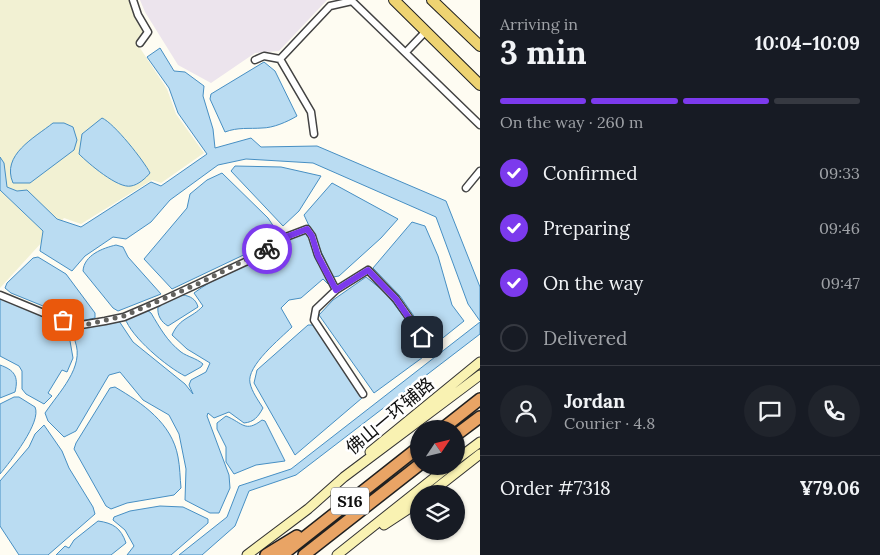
<!DOCTYPE html>
<meta charset="utf-8">
<style>
:root{--surface:#171b24;--page:#20242c;--text:#f1f3f6;--muted:#9ea1a6;--line:#363941;--accent:#7c3aed}
body{margin:0;font-family:Lora,"Noto Sans SC",serif;background:var(--page);color:var(--text);height:100vh;display:flex;flex-direction:column;font-size:19px;white-space:nowrap}
*{box-sizing:border-box;margin:0}
p{font-size:16px;color:var(--muted)}
.icon{flex:none;width:28px;height:28px;fill:none;stroke:currentColor;stroke-width:2;stroke-linecap:round;stroke-linejoin:round}
.map{position:relative;flex:1;overflow:hidden}
.panel{display:flex;flex-direction:column;background:var(--surface);width:400px}
.panel>*{flex:none}
.needle{width:32px;rotate:55deg}
.tools{position:absolute;left:410px;top:420px;display:grid;gap:10px}
.tools a{display:grid;place-items:center;width:55px;height:55px;border-radius:50%;background:var(--surface);box-shadow:0 1px 4px #0004;font-size:25px}
.pin{position:absolute;display:grid;place-items:center;width:42px;height:42px;color:#fff;margin:-21px;border-radius:10px;box-shadow:0 2px 8px #0006}
.courier{position:absolute;display:grid;place-items:center;width:50px;height:50px;margin:-25px;border:4px solid #7c3aed;border-radius:50%;background:#fff;color:#222;box-shadow:0 1px 6px #0007}
.summary em{font-style:normal;font-weight:700}
.summary div{display:flex;flex-direction:column-reverse}
.summary{display:flex;align-items:center;justify-content:space-between;height:85px;padding:0 20px}
h1{font-size:32px;font-weight:700;line-height:38px}
.bar{display:grid;grid-template-columns:repeat(4,1fr);gap:8px 5px;align-content:center;height:60px;padding:0 20px}
.bar i{height:6px;border-radius:4px;background:var(--line)}
.bar .active{background:var(--accent)}
.bar p{grid-column:span 4}
.line{display:flex;align-items:center;gap:12px;padding:0 20px;border-top:1px solid var(--line)}
.line div{flex:1}
.round{display:grid;place-items:center;flex:none;width:52px;height:52px;border-radius:26px;background:var(--page)}
ol{padding:0 20px;list-style:none}
li{display:flex;align-items:center;gap:15px;height:55px}
li p{margin-inline-start:auto}
li .icon{padding:5px;border-radius:50%;background:var(--accent);color:#fff;stroke-width:4}
li:last-child{color:var(--muted)}
li i{width:28px;height:28px;border:2px solid var(--line);border-radius:50%}
main{display:flex;flex:1;min-height:0}
.map>svg:first-child{display:block}
.industrial{fill:#ece4ed}
.farmland{fill:#f2f1d3}
.water{fill:#badcf2;stroke:#478fc3}
.lines{fill:none;stroke-linecap:round;stroke-linejoin:round}
.street-casing{stroke:#424242;stroke-width:9}
.secondary-casing{stroke:#313131;stroke-width:11}
.primary-casing{stroke:#202020;stroke-width:12}
.highway-casing{stroke:#202020;stroke-width:14}
.street{stroke:#fff;stroke-width:6}
.secondary{stroke:#f9f2b2;stroke-width:9}
.primary{stroke:#eed372;stroke-width:10}
.highway{stroke:#e9a465;stroke-width:11}
.done{stroke:#63625e;stroke-width:5;stroke-dasharray:0 9}
.route{stroke:#7c3aed;stroke-width:6}
.labels{text-anchor:middle;stroke-width:5;stroke-linejoin:round;paint-order:stroke}
.shield{fill:#fff;stroke:#575757;stroke-width:1}
.shield-label{font-size:16px;font-weight:bold;fill:#0f0f0f}
.street-label{font-size:18px;fill:#0f0f0f;stroke:#fff}
</style>
<main>
<div class="map">
<svg width="480" height="555" viewBox="0 0 480 555">
<rect width="100%" height="100%" fill="#fefcf2"/>
<path class="industrial" d="M140 0H327L279 51 255 53 211 83 178 65 145 12Z"/>
<path class="farmland" d="M0 0H131L146 32 136 42 167 89 176 114 204 153 161 183 152 180 81 224 64 218 0 288Z"/>
<path class="water" d="M160 48 174 71 185 72 204 86 203 96 213 129 215 148 251 138 261 147 317 146 446 201 480 287V321L468 304 436 217 313 163 246 159 218 165 170 200 151 222 126 239 113 237 85 256 72 271 40 251 43 231 0 190V157L4 163 7 187 17 191 27 190 57 219 81 227 151 182 161 186 207 154 178 113 169 88 147 57Z
M264 62 275 71 297 116C287 122 273 128 262 128 249 129 238 127 225 132L210 99 211 94Z
M102 118C114 123 144 161 150 173 146 178 138 185 131 186 118 189 88 163 79 154L82 134Z
M53 123H64L73 127 77 140 74 150 30 183H13C1 155 34 138 53 123Z
M235 166 281 167 321 176 299 211 283 226 231 171Z
M222 173 268 218 278 233 254 250 172 289 144 259 187 208 190 194 207 180Z
M332 183 398 219 381 238 339 276 333 277 304 215Z
M412 222 425 226 438 256 452 305 464 321 434 345 400 296 373 268Z
M305 232C314 239 311 249 315 258 319 267 328 274 328 284L323 279 301 298 289 300 281 308 292 327C281 338 246 366 250 383 252 392 258 400 263 408 258 417 254 422 244 423L229 412 214 418 208 413 207 416 229 475 230 488 219 513H210L185 500 186 469 179 434 169 415 143 400 120 372 109 375 76 431 64 437 48 421 45 413C59 392 85 367 75 341L81 328 119 321 133 342 185 384 193 394 189 385 191 380 206 372 210 363 187 349 172 335C180 317 191 319 203 306L194 293C214 278 238 268 260 256 276 247 288 237 305 232Z
M116 245 123 247 128 257 161 294 118 311 113 308 83 271C84 255 103 248 116 245Z
M38 257 66 274 95 313V318L80 321 11 293 5 288 7 283 33 258Z
M366 277 386 293 430 352 374 393 319 315 333 300Z
M183 295C190 296 196 299 198 307L168 326C161 322 157 315 158 307L170 299Z
M0 297 73 327 75 331 70 341 73 358 67 372 62 370 48 393 52 396 44 404 26 394 22 389V371L19 366 0 356Z
M147 310 151 313C160 328 167 341 181 352 188 357 196 358 203 364L201 367 185 376C167 367 131 337 125 318Z
M480 322V334L296 475 249 491 235 526 202 555H179L227 517 239 486 291 469Z
M308 325H314L362 398 295 455 254 383 257 370Z
M0 365C14 370 19 376 15 392L0 398Z
M115 387C142 403 172 423 178 457 180 467 180 478 181 488L174 495 127 503 111 509 106 506 74 449 76 443 110 388Z
M14 397H19L35 407C42 422 10 462 0 474V404Z
M226 416C243 423 245 433 262 420L265 421 285 461 256 465 234 474 226 462V447L217 429V423Z
M44 425 62 451 69 468 93 507 95 514 48 555H19L0 526V481L29 447 35 434Z
M160 506 183 507 208 519V523L171 555H127L134 546 125 530 113 520 114 517 130 511Z
M98 521C113 523 121 528 126 543L111 555H56L65 546 69 548 74 540Z"/>
<g class="lines">
<g class="street-casing">
<path id="street" d="M133 0 138 15 148 32 140 43
M406 52 426 31
M255 60 264 56 280 59
M314 134 311 112 280 59 330 6 352 1 480 125
M466 188 480 171
M336 290 368 270 396 299 431 349
M0 295 75 326 105 321 124 317 159 302 258 256 286 237 307 229 312 236 318 255 336 290 316 309 314 320 363 394"/>
</g>
<g class="secondary-casing">
<path id="secondary" d="M370 452 480 362
M456 460 480 442
M429 494 480 454
M384 525 419 502
M247 555 308 509 344 477 480 375
M337 555 449 466"/>
</g>
<g class="primary-casing">
<path id="primary" d="M394 0 480 85
M432 0 480 46"/>
</g>
<g class="highway-casing">
<path id="highway" d="M442 429 480 399
M456 435 480 417
M266 555 297 536
M282 555 419 447
M304 555 419 465"/>
</g>
<use href="#street" class="street"/>
<use href="#secondary" class="secondary"/>
<use href="#primary" class="primary"/>
<use href="#highway" class="highway"/>
</g>
<g class="lines">
<path class="done" d="M63 320 80 326 124 316 202 282 267 249"/>
<path class="route" d="M267 249 286 237 307 229 312 236 318 256 336 290 368 270 396 299 422 337"/>
</g>
<g class="labels">
<rect class="shield" x="331" y="487.5" width="38" height="27" rx="4"/>
<g class="shield-label">
<text x="350" y="507">S16</text>
</g>
<g class="street-label">
<text transform="translate(390 416) rotate(-40)" y="6">佛山一环辅路</text>
</g>
</g>
</svg>
<div class="tools">
<a><svg class="needle" viewBox="-14 -14 28 28"><path d="M0-13l5 13h-10z" fill="#e53935"/><path d="M0 13l5-13h-10z" fill="#9ea1a6"/></svg></a>
<a><svg class="icon" aria-label="layers" viewBox="0 0 24 24"><path d="M12 4l9 5-9 5-9-5zM3 14l9 5 9-5"/></svg></a>
</div>
<div class="pin" style="left:63px;top:320px;background:#ea580c"><svg class="icon" aria-label="bag" viewBox="0 0 24 24"><path d="M5 8h14l-1 12H6zM9 8a3 3 0 0 1 6 0"/></svg></div>
<div class="pin" style="left:422px;top:337px;background:#1f2937"><svg class="icon" aria-label="home" viewBox="0 0 24 24"><path d="M3 11l9-7 9 7M6 9v11h12V9"/></svg></div>
<div class="courier" style="left:267px;top:249px"><svg class="icon" aria-label="bike" viewBox="0 0 24 24"><circle cx="6" cy="16" r="4"/><circle cx="18" cy="16" r="4"/><path d="M6 16l4-8h5l3 8M10 8l3 8H6M13 5h3"/></svg></div>
</div>
<section class="panel">
<div class="summary"><div><h1>3 min</h1><p>Arriving in</p></div><em>10:04–10:09</em></div>
<div class="bar"><i class="active"></i><i class="active"></i><i class="active"></i><i></i><p>On the way · 260 m</p></div>
<ol>
<li><svg class="icon" aria-label="check" viewBox="0 0 24 24"><path d="M5 12l5 5 9-10"/></svg>Confirmed<p>09:33</p></li>
<li><svg class="icon" aria-label="check" viewBox="0 0 24 24"><path d="M5 12l5 5 9-10"/></svg>Preparing<p>09:46</p></li>
<li><svg class="icon" aria-label="check" viewBox="0 0 24 24"><path d="M5 12l5 5 9-10"/></svg>On the way<p>09:47</p></li>
<li><i></i>Delivered</li>
</ol>
<div class="line" style="height:90px"><a class="round"><svg class="icon" aria-label="person" viewBox="0 0 24 24"><circle cx="12" cy="8" r="4"/><path d="M4 21q1-7 8-7t8 7"/></svg></a><div><b>Jordan</b><p>Courier · 4.8</p></div><a class="round"><svg class="icon" aria-label="chat" viewBox="0 0 24 24"><path d="M4 5h16v11H9l-5 4z"/></svg></a><a class="round"><svg class="icon" aria-label="phone" viewBox="0 0 24 24"><path d="M5 4h4l2 5-3 2q2 4 5 5l2-3 5 2v4C11 20 4 13 5 4z"/></svg></a></div>
<div class="line" style="height:65px"><div>Order #7318</div><b>¥79.06</b></div>
</section>
</main>
